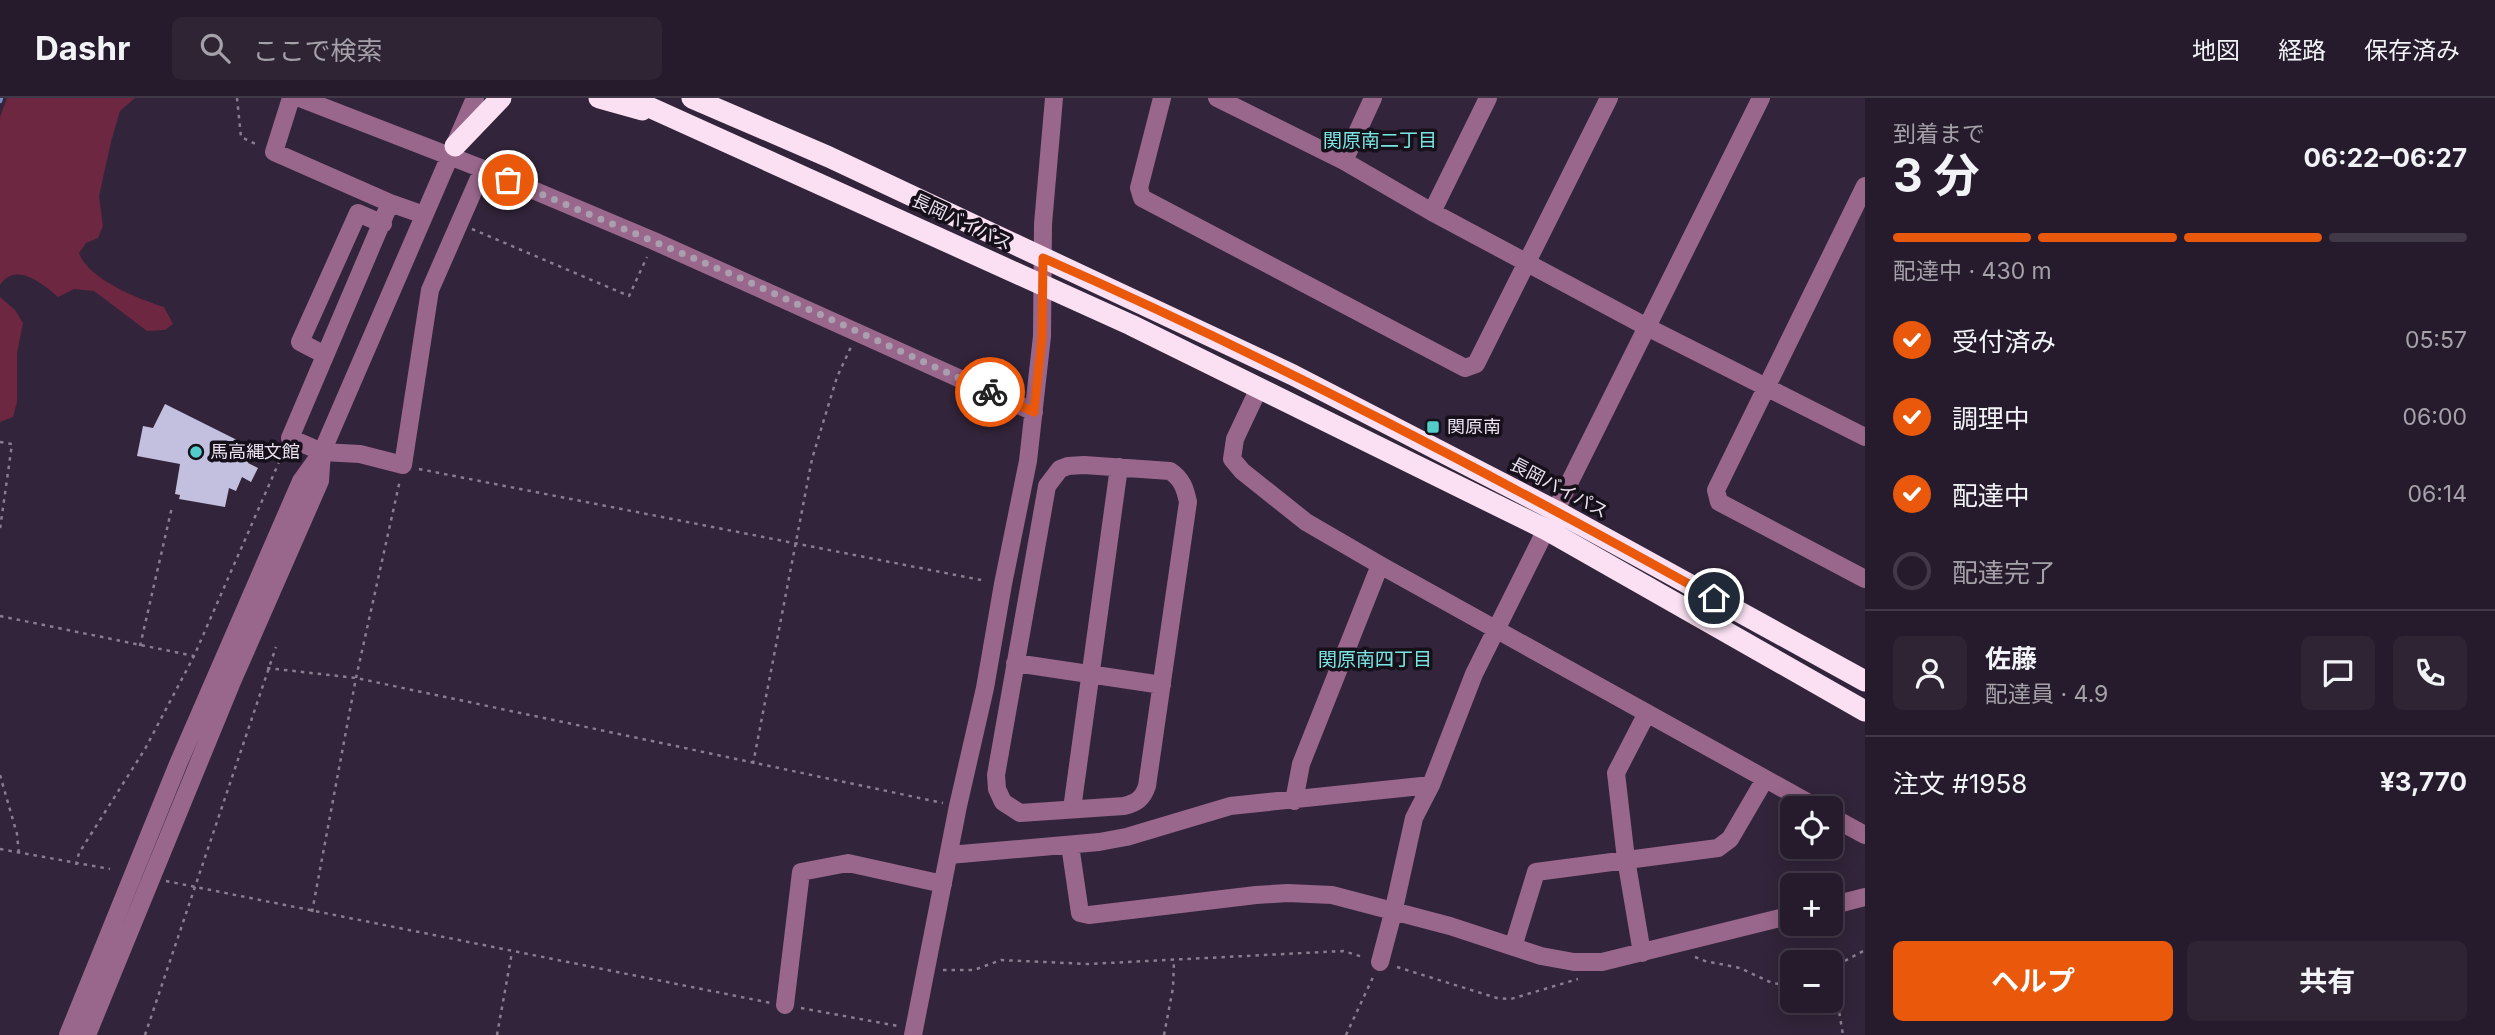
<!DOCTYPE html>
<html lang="ja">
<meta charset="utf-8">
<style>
:root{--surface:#261b2c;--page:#2e2434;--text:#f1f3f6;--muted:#a4a1a9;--line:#423948;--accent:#ea580c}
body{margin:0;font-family:Inter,"Noto Sans JP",sans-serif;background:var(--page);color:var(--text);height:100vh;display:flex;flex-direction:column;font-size:26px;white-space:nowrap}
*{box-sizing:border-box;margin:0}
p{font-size:23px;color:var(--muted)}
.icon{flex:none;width:38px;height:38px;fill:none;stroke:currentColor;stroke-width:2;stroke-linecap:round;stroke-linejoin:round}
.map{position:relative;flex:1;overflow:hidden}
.drawer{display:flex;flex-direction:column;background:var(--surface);width:630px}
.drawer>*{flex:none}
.controls{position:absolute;left:1780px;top:698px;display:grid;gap:14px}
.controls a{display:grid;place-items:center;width:63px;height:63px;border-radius:10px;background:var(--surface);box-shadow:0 4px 18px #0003,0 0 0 2px var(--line);font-size:35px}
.pin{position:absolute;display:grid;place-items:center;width:60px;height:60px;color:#fff;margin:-30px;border:4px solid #fff;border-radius:50%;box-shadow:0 2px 7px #0007}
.courier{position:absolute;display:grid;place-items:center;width:70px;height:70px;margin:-35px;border:5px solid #ea580c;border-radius:50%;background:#fff;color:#222;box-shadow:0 2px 9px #0007}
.headline em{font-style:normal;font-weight:700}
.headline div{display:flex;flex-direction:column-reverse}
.headline{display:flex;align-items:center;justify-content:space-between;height:119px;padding:0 28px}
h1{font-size:46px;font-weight:700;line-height:52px}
.bar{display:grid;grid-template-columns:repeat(4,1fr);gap:10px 7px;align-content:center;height:84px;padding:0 28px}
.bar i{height:9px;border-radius:5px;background:var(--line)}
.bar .selected{background:var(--accent)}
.bar p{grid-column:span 4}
.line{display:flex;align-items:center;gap:18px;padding:0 28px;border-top:2px solid var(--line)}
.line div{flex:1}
.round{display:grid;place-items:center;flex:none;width:74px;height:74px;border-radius:10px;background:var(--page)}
ol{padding:0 28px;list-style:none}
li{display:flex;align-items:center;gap:21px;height:77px}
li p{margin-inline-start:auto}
li .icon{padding:7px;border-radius:50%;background:var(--accent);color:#fff;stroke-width:4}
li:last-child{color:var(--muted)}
li i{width:38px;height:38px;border:4px solid var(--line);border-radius:50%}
.button{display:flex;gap:14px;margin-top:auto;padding:14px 28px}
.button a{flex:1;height:80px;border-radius:10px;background:var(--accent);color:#fff;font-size:28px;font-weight:700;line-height:80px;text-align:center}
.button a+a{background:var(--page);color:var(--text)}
header{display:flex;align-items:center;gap:42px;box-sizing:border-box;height:98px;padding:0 35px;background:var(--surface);border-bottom:2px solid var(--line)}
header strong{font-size:33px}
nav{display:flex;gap:38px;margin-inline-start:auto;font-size:24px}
.search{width:490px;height:63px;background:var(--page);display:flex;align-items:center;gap:18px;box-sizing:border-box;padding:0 24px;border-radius:10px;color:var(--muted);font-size:26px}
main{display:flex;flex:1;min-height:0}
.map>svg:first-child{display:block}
.green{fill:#6d2740}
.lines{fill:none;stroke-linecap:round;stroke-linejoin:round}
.stream{stroke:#798cc4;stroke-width:4.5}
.building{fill:#c2bfdf}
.path{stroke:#897d90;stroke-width:2.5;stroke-dasharray:3.5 5;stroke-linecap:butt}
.minor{stroke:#99678b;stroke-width:18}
.highway{stroke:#fae0f2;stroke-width:21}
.done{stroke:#aa9fb0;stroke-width:7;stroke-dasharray:0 12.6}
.route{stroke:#ea580c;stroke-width:9}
.poi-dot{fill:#53cdca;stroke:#16101a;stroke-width:2.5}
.labels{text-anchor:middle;stroke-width:7;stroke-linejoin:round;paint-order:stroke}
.street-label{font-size:18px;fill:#eae1f0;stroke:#16101a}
.poi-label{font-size:18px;fill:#eae1f0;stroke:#16101a;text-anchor:start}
.neighbourhood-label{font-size:19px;fill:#79e5e1;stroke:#16101a}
</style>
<header>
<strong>Dashr</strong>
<div class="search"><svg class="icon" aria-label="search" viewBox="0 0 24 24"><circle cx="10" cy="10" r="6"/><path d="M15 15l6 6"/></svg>ここで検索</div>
<nav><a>地図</a><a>経路</a><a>保存済み</a></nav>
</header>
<main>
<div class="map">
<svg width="1865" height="937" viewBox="0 0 1865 937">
<rect width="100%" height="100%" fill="#32243a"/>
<path class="green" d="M7 0H135L120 13 111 44 99 98 103 128 98 140 86 145 79 155C88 181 138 201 164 209L173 226 165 232 147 233 94 193 74 191 58 199C43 186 16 163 0 187V19Z
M0 199 15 212 23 225 17 255V304L13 319 0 324Z"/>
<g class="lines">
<path class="stream" d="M0 3 1 0"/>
</g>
<path class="building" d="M165 306 255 351 248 365 258 370 251 384 242 379 236 393 229 390 225 409 179 401 180 397 175 396 180 366 137 358 143 328 153 330Z"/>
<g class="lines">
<path class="path" d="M237 0 241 39 258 47
M472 131 629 198 647 159
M0 344 12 346 0 431
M419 371 986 483
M0 518 194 558
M140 548 172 409
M267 570 356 580 943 705
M753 666 812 361 837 279 851 249
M0 677 17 736 19 756
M0 751 110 771
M76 767 79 755 145 651 194 558 283 355
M166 783 771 905
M312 814 356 580 400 382
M1695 859 1705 863 1740 870 1772 885 1780 886 1792 883
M1397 869 1497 900 1511 901 1578 881
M1830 871 1865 852
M943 872H974L1001 862 1088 866 1343 853 1363 859
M1830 882 1838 907 1843 937
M801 910 898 928
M145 937 276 549
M497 937 512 854
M1164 937 1173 890 1174 862
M1346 937 1374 877"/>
<path class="minor" d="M291 0 274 54 390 105
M300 0 483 71 654 143 1034 314
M1162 0 1139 90 1142 100 1465 270 1476 266 1609 0
M1217 0 1344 63 1432 114 1647 229 1865 339
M1344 63 1373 0
M1865 88 1716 392 1719 404 1865 481
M1432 114 1488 0
M424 117 390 105 290 340 322 354 360 356 403 367 430 192 483 71
M325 257 300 244 358 115 383 126
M1259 290 1235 341 1232 361 1242 373 1306 424 1380 467
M1084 367 1170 373C1182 381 1185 390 1188 404L1147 688C1143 700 1137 705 1124 708L1020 715 1003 704 997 691 996 677 1047 388 1060 371 1068 368Z
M1015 565 1162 587
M1294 703 1301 666 1380 467 1818 710
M1072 711 1119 369
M1830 718 1865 737
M1070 747 1080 815 1089 817 1256 797 1288 795 1332 797 1450 828 1541 858 1574 864H1602L1792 817
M949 757 1099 744 1126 739 1230 708 1431 687
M1830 808 1865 799
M1513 849 1536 774 1718 750 1730 741 1765 681
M1642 855 1626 761 1616 675 1647 615
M1380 864 1393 815 1414 720 1431 687 1474 576 1761 0
M785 907 801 774 848 765 943 786
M68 937 178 666 301 383 322 354 475 0
M87 937 231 586 320 383 322 354
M913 937 958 708 985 590 1003 486 1028 363 1042 238 1043 126 1054 0"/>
<path class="highway" d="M599 0 642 12
M629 0 1131 227 1547 432 1865 613
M692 0 829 59 1293 277 1556 413 1865 583
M455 48 501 0"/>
</g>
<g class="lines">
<path class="done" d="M508 82 738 179 990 294"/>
<path class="route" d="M990 294 1034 314 1042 238 1043 160C1273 261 1495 378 1714 500"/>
</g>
<g class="poi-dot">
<rect x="1426" y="322" width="14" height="14" rx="3.5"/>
<circle cx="196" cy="354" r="7"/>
</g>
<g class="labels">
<g class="street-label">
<text transform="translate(962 124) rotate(25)" y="6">長岡バイパス</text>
<text transform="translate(1559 390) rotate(28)" y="6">長岡バイパス</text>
</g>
<g class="poi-label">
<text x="1447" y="335">関原南</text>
<text x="210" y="360">馬高縄文館</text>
</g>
<g class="neighbourhood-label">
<text x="1380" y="49">関原南二丁目</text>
<text x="1375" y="568">関原南四丁目</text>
</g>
</g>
</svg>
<div class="controls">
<a><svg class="icon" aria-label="locate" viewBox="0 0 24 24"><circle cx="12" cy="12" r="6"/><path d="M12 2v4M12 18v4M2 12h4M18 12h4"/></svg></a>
<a>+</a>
<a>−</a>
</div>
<div class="pin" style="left:508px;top:82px;background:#ea580c"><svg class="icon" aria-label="bag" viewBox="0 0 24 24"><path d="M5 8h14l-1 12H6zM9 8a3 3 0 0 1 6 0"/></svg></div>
<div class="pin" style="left:1714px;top:500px;background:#1f2937"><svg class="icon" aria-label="home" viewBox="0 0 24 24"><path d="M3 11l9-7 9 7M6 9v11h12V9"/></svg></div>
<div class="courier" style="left:990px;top:294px"><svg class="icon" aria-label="bike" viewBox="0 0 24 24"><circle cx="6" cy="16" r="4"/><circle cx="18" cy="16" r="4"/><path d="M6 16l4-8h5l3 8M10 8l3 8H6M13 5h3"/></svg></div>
</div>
<section class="drawer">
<div class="headline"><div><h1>3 分</h1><p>到着まで</p></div><em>06:22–06:27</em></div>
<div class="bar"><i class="selected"></i><i class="selected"></i><i class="selected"></i><i></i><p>配達中 · 430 m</p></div>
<ol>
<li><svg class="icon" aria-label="check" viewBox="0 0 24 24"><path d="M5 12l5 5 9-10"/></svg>受付済み<p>05:57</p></li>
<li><svg class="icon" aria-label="check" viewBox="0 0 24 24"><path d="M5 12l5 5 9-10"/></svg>調理中<p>06:00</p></li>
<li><svg class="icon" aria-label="check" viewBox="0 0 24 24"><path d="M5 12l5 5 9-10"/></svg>配達中<p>06:14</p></li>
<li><i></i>配達完了</li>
</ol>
<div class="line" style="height:126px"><a class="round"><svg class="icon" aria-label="person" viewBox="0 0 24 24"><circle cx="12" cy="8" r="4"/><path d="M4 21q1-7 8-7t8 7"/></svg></a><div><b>佐藤</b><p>配達員 · 4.9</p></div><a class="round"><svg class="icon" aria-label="chat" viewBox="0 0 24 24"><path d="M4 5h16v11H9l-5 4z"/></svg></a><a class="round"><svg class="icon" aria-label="phone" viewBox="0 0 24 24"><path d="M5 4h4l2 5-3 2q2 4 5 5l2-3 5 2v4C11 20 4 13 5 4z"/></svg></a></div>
<div class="line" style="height:91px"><div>注文 #1958</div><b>¥3,770</b></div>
<div class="button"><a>ヘルプ</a><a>共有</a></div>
</section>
</main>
